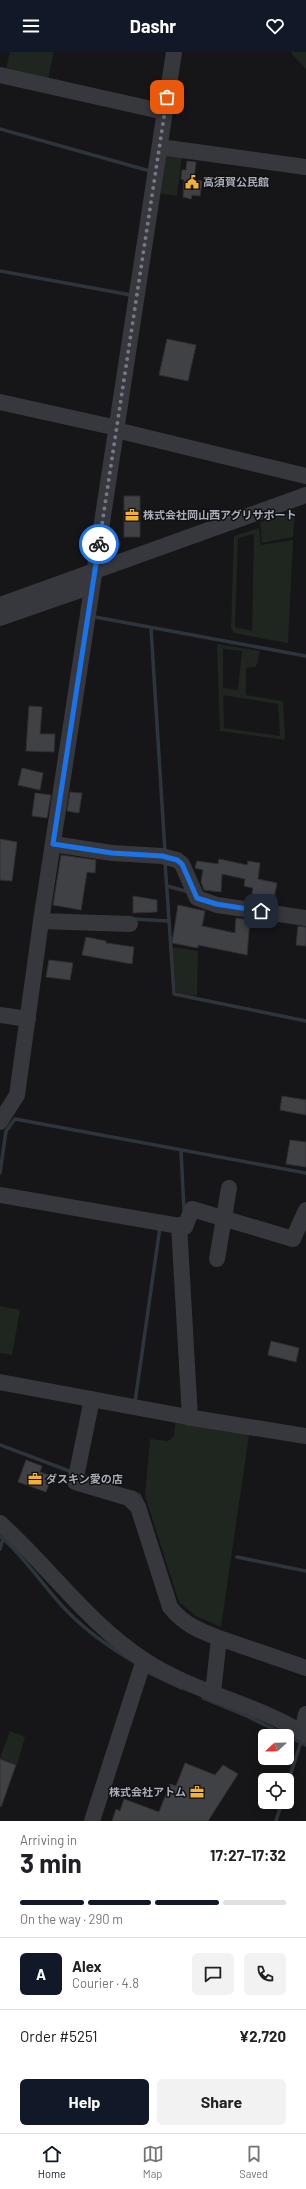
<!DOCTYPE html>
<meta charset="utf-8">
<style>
:root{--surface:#fff;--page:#f2f2f2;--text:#202124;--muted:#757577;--line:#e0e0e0;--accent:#111827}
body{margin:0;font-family:Barlow,"Noto Sans JP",sans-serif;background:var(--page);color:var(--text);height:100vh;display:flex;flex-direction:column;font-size:15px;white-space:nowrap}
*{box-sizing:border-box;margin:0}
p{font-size:13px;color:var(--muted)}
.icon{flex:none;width:22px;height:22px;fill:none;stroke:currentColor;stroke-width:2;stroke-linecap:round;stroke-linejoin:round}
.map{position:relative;height:1769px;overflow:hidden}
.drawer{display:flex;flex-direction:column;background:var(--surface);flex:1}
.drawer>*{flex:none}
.needle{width:26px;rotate:248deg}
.controls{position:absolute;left:258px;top:1677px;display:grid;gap:8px}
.controls a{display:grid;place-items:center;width:36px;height:36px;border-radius:6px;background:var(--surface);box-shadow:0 2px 10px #0003;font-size:20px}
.pin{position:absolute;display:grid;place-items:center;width:34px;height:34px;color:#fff;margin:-17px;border-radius:8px;box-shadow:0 2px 6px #0006}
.courier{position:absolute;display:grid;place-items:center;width:40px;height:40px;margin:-20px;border:3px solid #1a73e8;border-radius:50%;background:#fff;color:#222;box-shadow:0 1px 5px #0007}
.overview em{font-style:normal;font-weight:700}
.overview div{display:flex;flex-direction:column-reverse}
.overview{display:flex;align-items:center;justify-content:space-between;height:68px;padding:0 20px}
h1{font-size:26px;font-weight:700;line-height:30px}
.bar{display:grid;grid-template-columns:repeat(4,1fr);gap:6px 4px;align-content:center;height:48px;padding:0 20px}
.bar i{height:5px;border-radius:3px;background:var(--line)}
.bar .on{background:var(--accent)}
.bar p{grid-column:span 4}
.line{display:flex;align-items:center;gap:10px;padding:0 20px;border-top:1px solid var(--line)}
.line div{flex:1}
.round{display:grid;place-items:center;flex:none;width:42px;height:42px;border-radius:6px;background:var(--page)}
.cta{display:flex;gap:8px;margin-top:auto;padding:8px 20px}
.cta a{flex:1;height:46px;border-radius:6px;background:var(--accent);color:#fff;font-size:16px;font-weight:700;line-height:46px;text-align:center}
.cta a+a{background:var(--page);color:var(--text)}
header{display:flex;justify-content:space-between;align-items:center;height:52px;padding:0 20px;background:var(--accent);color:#fff;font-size:18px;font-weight:700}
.tab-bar{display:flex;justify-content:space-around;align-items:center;height:56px;border-top:1px solid var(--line);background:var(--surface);font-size:11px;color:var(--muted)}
.tab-bar a{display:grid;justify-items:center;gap:2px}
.tab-bar .on{color:var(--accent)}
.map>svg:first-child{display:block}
.green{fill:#1e261f;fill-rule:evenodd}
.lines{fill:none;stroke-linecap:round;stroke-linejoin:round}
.stream{stroke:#2c353c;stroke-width:3.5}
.building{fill:#404145;stroke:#303034}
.minor{stroke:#37383d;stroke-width:16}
.done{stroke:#757880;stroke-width:4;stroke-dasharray:0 7.2}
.route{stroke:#1a73e8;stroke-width:5}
.labels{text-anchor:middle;stroke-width:3;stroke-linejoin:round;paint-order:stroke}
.poi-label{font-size:11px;font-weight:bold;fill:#a8adb8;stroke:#111113;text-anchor:start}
</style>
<header><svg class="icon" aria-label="menu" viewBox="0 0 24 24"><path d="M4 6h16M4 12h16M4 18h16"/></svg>Dashr<svg class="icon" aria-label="heart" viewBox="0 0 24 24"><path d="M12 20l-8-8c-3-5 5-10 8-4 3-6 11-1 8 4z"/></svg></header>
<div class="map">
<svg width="306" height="1769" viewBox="0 0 306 1769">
<rect width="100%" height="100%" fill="#161618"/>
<path class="green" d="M10 0H54L48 27 6 16Z
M291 0H306V17L292 2Z
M164 102 182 105 177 144 158 141Z
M295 459 293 485 262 491 260 470Z
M259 476 261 493 293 488 288 591 234 581 231 576 234 484ZM254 482 252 578V579L235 575 238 486Z
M217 592 260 599 256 615 246 616V643L283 649 285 688 220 679ZM223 597 242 599 238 638 223 636ZM223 643 278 652 280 684 224 676Z
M172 895 198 899 197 944 178 941 174 937Z
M0 1254 20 1258 12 1303 0 1301Z
M176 1366 249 1383 221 1575 196 1564 180 1551 177 1544 145 1444 150 1387 168 1389 174 1384Z
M10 1679 25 1685 17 1713 0 1706Z"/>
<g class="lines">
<path class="stream" d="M0 77 150 119
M0 219 131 243
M95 565 306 604
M151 576 165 800
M165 810 174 942 306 969
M167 834 189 840
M133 867 168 869
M181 1098 184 1159
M0 1121 6 1079 15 1067 306 1121
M135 1350 160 1175
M0 1393 72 1420
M80 1423 93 1427
M133 1440 139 1443 144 1453
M0 1484C25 1505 43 1534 65 1557 86 1579 110 1596 136 1611
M0 1497 3 1487
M237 1505 306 1519
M145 1619 181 1636
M203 1646 249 1665 306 1693
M287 1733 301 1690
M276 1769 282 1750"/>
</g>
<path class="building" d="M187 109 196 110 194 128 202 129 200 144 192 143 191 147 183 145 184 128 181 127 182 118H186Z
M167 287 196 293 188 329 159 323Z
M124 444H140V485H124Z
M29 654 42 655 40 682H55L54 700 26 699Z
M22 716 43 721 40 738 18 733Z
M70 740 82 741 79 761 67 759Z
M35 741 51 743 47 766 32 764Z
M0 787 17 790 12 829 0 828Z
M61 803 96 808 95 821 87 820 81 858 53 853Z
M219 807 247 813 248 809 260 811 258 827 277 831 273 851 251 846 253 836 244 834 245 827 222 822 221 840 204 838 201 830 203 818 195 816 197 809 218 812Z
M133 844 157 848V860L133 861Z
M178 853 205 859 202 874 235 881 236 866 250 868 247 903 198 893V896L172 891Z
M298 874 306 875V894L296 893Z
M86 885 106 889V891L134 895 132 912 82 903Z
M49 908 73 911 70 928 46 925Z
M282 1044 306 1048V1063L280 1058Z
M290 1088 306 1090V1115L286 1112Z
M271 1289 299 1296 296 1310 268 1303Z
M26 1408 42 1414 40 1420 52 1424 46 1440 18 1430Z
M0 1707 16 1713 1 1755 0 1754Z
M185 1711 215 1723 223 1713 238 1722 208 1769H112L116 1757 120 1759 124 1747 159 1760 170 1732 176 1734Z"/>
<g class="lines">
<path class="minor" d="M0 23 165 60
M160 95 306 115
M0 350 117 376
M116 378 306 424
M0 553 306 443
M0 566 92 534
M53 792 112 801 162 804 177 808 182 812 197 846 217 853 306 866
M41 869 130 872
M0 963 28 967
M0 1070 17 1043 41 869 174 0
M0 1143 185 1175 192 1157 293 1187 306 1158
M179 1173 190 1366
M217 1207 229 1136
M0 1330 193 1366 306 1384
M92 1347 75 1430 129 1446 138 1455 170 1555C183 1572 200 1579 219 1586L213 1641
M0 1471C50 1516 88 1571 144 1608 194 1641 256 1651 306 1683
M219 1586 306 1616
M302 1681 306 1662
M92 1769 144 1608"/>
</g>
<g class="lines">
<path class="done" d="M99 492 167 45"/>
<path class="route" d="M99 492 53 792 112 801 162 804 177 808 182 812 197 846 216 852 261 859"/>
</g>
<defs>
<g id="civic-bare" transform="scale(1.08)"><path d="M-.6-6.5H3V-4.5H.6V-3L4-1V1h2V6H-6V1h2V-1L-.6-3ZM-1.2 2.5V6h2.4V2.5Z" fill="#f2b134" stroke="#111113" stroke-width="2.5" paint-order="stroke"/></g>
<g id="office-bare" transform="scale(1.08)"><path d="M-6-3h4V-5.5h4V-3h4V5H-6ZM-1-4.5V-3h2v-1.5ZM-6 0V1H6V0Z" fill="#f2b134" stroke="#111113" stroke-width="2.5" paint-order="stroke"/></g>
</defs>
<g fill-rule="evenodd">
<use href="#civic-bare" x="192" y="130"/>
<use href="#office-bare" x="132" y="463"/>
<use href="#office-bare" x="35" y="1427"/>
<use href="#office-bare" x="197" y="1740"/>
</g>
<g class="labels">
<g class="poi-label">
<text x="203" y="134">高須賀公民館</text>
<text x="143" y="467">株式会社岡山西アグリサポート</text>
<text x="46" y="1431">ダスキン愛の店</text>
<text x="186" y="1744" text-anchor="end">株式会社アトム</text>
</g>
</g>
</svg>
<div class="controls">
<a><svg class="needle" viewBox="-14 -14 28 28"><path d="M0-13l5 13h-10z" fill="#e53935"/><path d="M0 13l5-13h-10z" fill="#757577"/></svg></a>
<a><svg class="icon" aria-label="locate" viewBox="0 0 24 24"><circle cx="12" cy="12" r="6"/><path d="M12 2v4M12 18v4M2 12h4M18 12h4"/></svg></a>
</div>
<div class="pin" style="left:167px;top:45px;background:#ea580c"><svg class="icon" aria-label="bag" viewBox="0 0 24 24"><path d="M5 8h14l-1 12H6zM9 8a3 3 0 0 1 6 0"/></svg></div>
<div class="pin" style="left:261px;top:859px;background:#1f2937"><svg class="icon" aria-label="home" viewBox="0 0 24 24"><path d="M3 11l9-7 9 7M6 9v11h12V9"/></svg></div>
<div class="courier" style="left:99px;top:492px"><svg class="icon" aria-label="bike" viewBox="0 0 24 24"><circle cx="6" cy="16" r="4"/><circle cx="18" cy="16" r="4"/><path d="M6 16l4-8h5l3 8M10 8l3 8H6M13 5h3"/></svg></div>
</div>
<section class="drawer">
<div class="overview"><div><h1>3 min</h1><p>Arriving in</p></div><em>17:27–17:32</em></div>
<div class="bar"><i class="on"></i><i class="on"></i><i class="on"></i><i></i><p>On the way · 290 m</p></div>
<div class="line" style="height:72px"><b class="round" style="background:var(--accent);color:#fff">A</b><div><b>Alex</b><p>Courier · 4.8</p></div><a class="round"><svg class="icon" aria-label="chat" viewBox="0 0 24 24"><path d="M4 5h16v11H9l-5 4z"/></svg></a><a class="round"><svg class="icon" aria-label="phone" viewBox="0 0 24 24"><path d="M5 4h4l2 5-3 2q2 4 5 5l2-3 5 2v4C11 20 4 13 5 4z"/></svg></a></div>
<div class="line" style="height:52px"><div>Order #5251</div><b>¥2,720</b></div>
<div class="cta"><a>Help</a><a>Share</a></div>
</section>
<nav class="tab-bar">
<a class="on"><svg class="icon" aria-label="home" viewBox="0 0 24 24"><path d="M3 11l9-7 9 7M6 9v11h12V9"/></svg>Home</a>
<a><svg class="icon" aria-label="map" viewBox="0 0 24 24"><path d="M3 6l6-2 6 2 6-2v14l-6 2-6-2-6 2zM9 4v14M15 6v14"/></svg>Map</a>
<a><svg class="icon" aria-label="saved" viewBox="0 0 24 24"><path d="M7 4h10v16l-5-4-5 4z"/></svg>Saved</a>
</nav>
